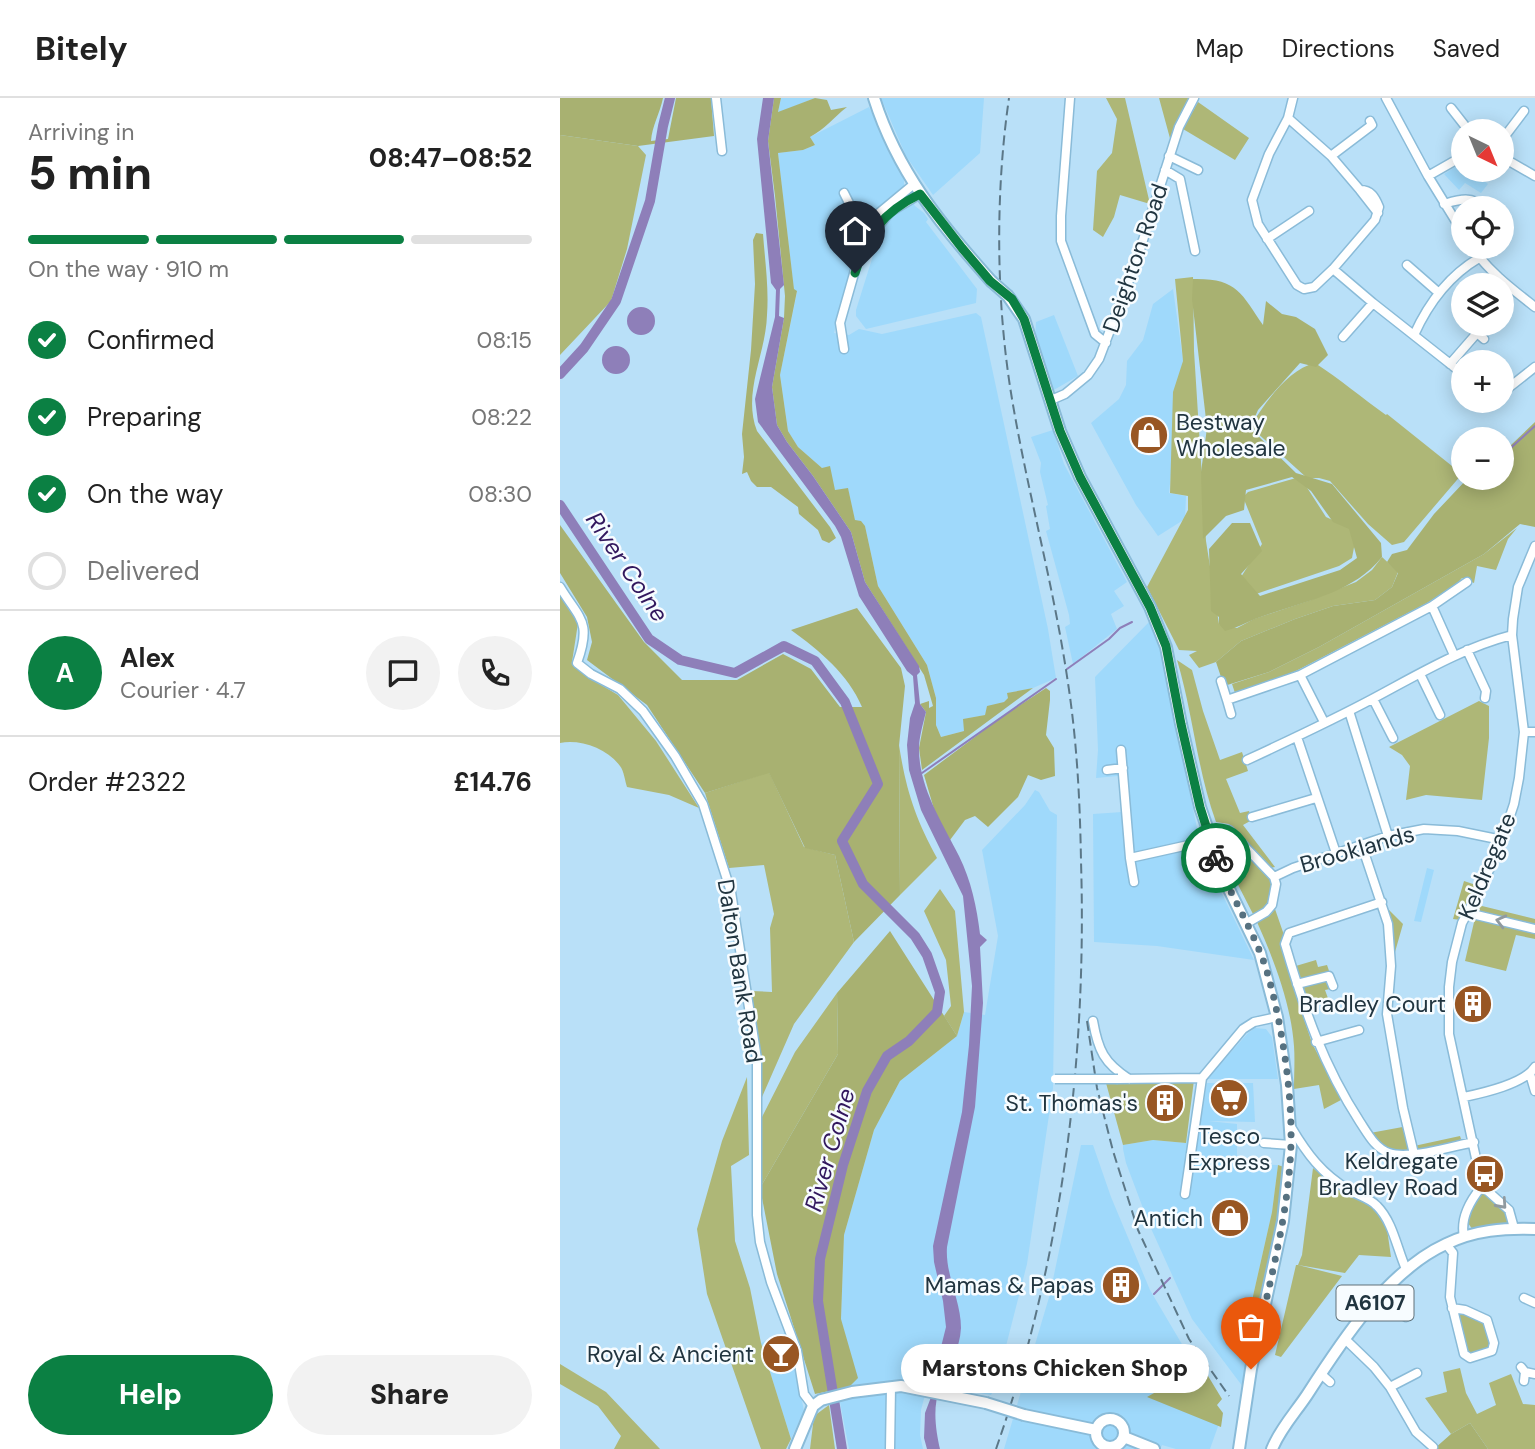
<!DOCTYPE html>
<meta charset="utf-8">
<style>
:root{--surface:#fff;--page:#f2f2f2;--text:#222;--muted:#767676;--line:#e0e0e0;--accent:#0b8043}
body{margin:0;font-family:"DM Sans",sans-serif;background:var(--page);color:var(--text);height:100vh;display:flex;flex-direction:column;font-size:26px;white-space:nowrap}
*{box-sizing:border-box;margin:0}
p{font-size:23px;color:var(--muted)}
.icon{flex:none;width:38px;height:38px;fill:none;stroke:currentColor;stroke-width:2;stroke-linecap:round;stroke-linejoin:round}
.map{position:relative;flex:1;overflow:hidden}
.sheet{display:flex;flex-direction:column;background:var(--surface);width:560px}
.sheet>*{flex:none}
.needle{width:46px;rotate:137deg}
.controls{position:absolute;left:891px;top:21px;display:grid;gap:14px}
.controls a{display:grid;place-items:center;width:63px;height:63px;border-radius:50%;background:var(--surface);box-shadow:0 4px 18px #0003;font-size:35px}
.pin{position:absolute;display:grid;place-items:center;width:60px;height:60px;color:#fff;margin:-72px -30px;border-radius:50% 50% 50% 0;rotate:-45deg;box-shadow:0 0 7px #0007}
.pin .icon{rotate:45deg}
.courier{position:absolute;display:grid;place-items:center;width:70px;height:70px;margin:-35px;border:5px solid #0b8043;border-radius:50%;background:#fff;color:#222;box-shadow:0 2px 9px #0007}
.bubble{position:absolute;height:49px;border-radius:24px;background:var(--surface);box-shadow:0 4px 18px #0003;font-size:23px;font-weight:800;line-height:49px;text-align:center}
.head em{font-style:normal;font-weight:800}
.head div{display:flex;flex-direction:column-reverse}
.head{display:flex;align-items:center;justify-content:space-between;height:119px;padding:0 28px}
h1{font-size:46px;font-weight:800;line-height:52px}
.bar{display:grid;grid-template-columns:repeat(4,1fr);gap:10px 7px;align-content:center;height:84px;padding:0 28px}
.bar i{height:9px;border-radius:5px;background:var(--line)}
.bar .on{background:var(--accent)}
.bar p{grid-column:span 4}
.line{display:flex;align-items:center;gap:18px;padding:0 28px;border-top:2px solid var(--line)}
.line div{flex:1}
.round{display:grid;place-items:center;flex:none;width:74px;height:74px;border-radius:37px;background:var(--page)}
ol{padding:0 28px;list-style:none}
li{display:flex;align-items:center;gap:21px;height:77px}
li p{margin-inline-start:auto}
li .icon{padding:7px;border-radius:50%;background:var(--accent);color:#fff;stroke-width:4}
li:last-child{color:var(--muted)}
li i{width:38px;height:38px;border:4px solid var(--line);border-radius:50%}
.primary-button{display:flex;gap:14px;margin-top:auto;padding:14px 28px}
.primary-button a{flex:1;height:80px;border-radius:42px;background:var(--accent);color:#fff;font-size:28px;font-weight:800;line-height:80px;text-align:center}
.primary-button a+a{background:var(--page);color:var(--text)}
header{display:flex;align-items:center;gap:42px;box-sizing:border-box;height:98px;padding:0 35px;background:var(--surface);border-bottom:2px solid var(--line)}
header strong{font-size:33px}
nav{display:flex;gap:38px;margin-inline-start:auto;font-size:24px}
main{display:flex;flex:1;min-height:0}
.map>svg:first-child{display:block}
.built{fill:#9fd9fb}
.green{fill:#aeb777}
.forest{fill:#a8b171}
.water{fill:#8e7fb9}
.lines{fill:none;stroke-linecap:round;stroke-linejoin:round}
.stream{stroke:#8e7fb9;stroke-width:2}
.river{stroke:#8e7fb9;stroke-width:10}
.minor-casing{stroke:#8abbd8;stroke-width:11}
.major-casing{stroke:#8abbd8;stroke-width:14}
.minor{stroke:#fff;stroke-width:8}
.major{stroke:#fff;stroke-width:10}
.rail{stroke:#5b7787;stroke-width:2;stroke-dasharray:10 5;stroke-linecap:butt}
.minor-bridge-casing{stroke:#8abbd8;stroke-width:11;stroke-linecap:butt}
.major-bridge-casing{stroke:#8abbd8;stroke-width:14;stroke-linecap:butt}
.minor-bridge{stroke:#fff;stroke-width:8}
.major-bridge{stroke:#fff;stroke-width:10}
.oneway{stroke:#909aa0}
.done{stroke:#567180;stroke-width:7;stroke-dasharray:0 12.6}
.route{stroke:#0b8043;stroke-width:9}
.labels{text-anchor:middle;stroke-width:5;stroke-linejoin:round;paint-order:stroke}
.shield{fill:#f7fcff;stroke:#617179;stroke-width:2}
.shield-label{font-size:21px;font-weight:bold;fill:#213540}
.street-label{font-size:23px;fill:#213540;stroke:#f7fcff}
.poi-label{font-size:23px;fill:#213540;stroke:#f7fcff;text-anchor:end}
.water-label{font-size:24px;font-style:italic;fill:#32185e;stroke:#f7fcff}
</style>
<header>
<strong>Bitely</strong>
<nav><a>Map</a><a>Directions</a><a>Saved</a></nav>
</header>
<main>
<section class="sheet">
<div class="head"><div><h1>5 min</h1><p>Arriving in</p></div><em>08:47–08:52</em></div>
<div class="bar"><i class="on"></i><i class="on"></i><i class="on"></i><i></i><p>On the way · 910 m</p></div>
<ol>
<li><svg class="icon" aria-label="check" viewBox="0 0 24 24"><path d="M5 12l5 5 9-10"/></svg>Confirmed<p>08:15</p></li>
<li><svg class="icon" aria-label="check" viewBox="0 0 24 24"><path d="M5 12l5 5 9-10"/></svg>Preparing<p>08:22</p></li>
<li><svg class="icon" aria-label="check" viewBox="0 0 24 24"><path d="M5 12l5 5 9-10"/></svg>On the way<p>08:30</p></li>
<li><i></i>Delivered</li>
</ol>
<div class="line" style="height:126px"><b class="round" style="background:var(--accent);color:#fff">A</b><div><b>Alex</b><p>Courier · 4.7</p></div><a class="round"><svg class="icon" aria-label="chat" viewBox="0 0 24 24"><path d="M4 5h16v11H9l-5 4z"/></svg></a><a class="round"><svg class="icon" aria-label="phone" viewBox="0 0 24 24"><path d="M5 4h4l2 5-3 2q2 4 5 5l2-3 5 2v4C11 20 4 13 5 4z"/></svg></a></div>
<div class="line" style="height:91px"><div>Order #2322</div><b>£14.76</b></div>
<div class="primary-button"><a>Help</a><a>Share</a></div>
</section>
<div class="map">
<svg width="975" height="1351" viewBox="0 0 975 1351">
<rect width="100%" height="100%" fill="#b9e0f8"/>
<path class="built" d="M221 0H255L218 15Z
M321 0H424L420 55 373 97 346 58Z
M309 9 344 80V87L355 108 364 115 368 121 366 124 417 191 416 205 306 231 296 218V212L321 132 310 125 290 175 274 235 289 237 299 231 322 236 416 215 421 219 488 531 496 580 473 590 448 595V600L444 604 427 609 425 617 404 621V633L381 639 376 627V600L367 567 318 488 305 428 295 423 288 391 275 392 262 370 238 349 228 333 220 277 237 194 234 192 218 55 243 52 255 47 250 39Z
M903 64V72H910L928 86 921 95 905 85 899 92 884 76Z
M613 191 623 262 609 395 626 398 625 421 598 438 576 407 531 325 559 301 566 287 567 263 583 242 593 206Z
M494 217 518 278 492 293 475 239 476 224Z
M493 332 504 366 567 484 554 493 564 508 551 516 557 531 513 566 505 529 510 526 509 517 486 433 490 431 486 408 488 407 480 374 481 365 471 339Z
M590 523 600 552 642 754 694 862 597 848 534 844 533 716 562 714 558 678 536 680 538 652 535 579Z
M475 692 479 694 490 713 497 717 493 990 467 1166 436 1287 431 1297 368 1286 361 1312 360 1337 363 1351H289L279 1299 297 1280 281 1222 284 1137 314 1032 340 983 397 938 404 914 425 917 438 838 422 752 465 707Z
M867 770 874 772 861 824 854 823Z
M695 930 706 931 712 939 718 981H647L688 935Z
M647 985H693L695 1024 648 1023 677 1026V1066L718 1067 712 1114 679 1260 687 1262 683 1289 632 1221 589 1126 566 1065 563 1051V1047L593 1042 626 1045 631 1022H641Z
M521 1047H533L551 1099 590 1192 636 1270 661 1320 650 1351H616L602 1347 600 1351H444L490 1196Z
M225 1235 234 1262 244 1313 231 1341 201 1245Z"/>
<path class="green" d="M546 0H565L590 106 560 97 554 119 543 139 533 132 537 73 552 55 557 21Z
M599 0H629L611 44Z
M638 4 689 40 675 62 623 31Z
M0 37 78 48 86 57 67 151 51 203 0 257Z
M633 179 634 253 646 443 659 526 677 530 694 521 751 502 796 484 812 472 822 459 838 474 832 489 815 502 773 508 735 521 681 543 656 564 639 570 629 557 637 553 619 552 587 489 628 412V398L610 395 613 294 623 263 615 181Z
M755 265C780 281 802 300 826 317L827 316 902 376 844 444 832 447 808 426 770 383 759 380H747L695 333 692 326C706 303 729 271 755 265Z
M736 380 746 388 766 419 790 430 795 444 792 460 779 468 696 496 681 479 702 446 683 399 688 394Z
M957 430 948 441 936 472 917 468 914 485 902 480 896 487 867 505 734 574 675 595 672 586 709 574 759 549 924 456Z
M0 497 18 525 12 564 23 576 58 597 96 643 139 710 109 697 67 689C65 683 64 673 60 668 47 650 20 641 0 645Z
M617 562 632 572 643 613 660 662 682 654 688 673 666 681 680 715 689 713 692 722 683 727 715 769 710 770 669 726 656 724C637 672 633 615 617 562Z
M919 603 929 608V640L922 702 866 697 846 702 850 668 842 657 829 649Z
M339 647C346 692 355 720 377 760L340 797Z
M209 674 244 749 275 757 294 844 234 926 202 999 191 893 212 894 210 830 214 816 204 767 169 770 145 695Z
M668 735 674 740 710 782C715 799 708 810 693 816L674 779 658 738Z
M904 783 919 788 901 822 893 821Z
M380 791 395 813 404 914 397 938 384 918 391 908 386 862 364 813Z
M823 806 843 826 831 868Z
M918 807 975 821V841L956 837 946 873 905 863Z
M715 811 724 837 723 850 729 870 756 862 758 869 767 867 775 890 765 892 769 903 741 912 752 945 781 1002 764 1011 759 987 734 991C734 977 735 962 734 948 731 906 714 862 697 824L711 816Z
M277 895 278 956 200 1090V1023L235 954Z
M187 979 189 1057 171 1068 175 1143 190 1190 201 1245 231 1341 226 1351H201L147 1196 137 1131 162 1043Z
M634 982 626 1045 593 1042 563 1047 546 985Z
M848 1028 854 1048 900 1038 902 1044 836 1055 817 1044 810 1035Z
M718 1067 724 1069 718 1120 687 1262 679 1260 712 1114Z
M753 1070 775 1088 813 1109 827 1131 831 1159 799 1157 785 1175 738 1167 782 1178 721 1259 715 1257 736 1167H738L742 1157Z
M922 1088 940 1102 954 1130 915 1135 908 1125 906 1118Z
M892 1210 927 1222 932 1253 910 1260 904 1256Z
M0 1266 46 1294 100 1351H54L61 1338 38 1308 0 1286Z
M900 1270 906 1295 917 1316 936 1307 929 1285 951 1276 963 1306 975 1307V1351H928L910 1325 891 1336 865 1300 887 1294 883 1274Z
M269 1307 275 1351H250L254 1318Z"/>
<path class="forest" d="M0 0H103C100 15 92 28 91 43L108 41 116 0H151L154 38 78 48 0 37Z
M214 0H221L218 14 255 0 267 2 271 12 287 9C273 20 265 31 250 39L255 47 243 52 218 55 234 191 237 193 220 277 228 333 238 349 262 370 270 368 275 392 288 390 295 422 301 423 305 428 318 488 367 567 376 600V627L381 639 404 633 403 621 425 617 427 608 444 604 448 600 447 595 473 590 362 672 359 650 366 614 360 606 369 603V610L373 608 364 577 305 484 291 434 253 378 227 344 217 327 212 289 224 220 225 198 215 98 208 43Z
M196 135 203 136C205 163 209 190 207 217 206 256 182 295 197 333L270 429 276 440 269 445 262 442 258 432 239 416 238 409 211 389H197L191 383 187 374 182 376 184 359 182 336 191 252 195 186 193 142Z
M633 181C677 180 681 195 703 227L706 203 722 216 736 219 755 231 768 257 756 269 740 265 698 312 690 330 736 375 772 386 821 445 822 459C792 497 739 504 695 521 685 525 676 530 665 533L659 526V519L651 513 649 451 672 425H690L702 453 681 476 700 498 780 472 797 460 789 431 773 424 751 393 732 379 686 392 684 412 666 418 643 441 641 374 647 330 632 201Z
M975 324V429L960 426 924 456 759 549 709 574 664 588 656 564 681 543 735 521 773 508 815 502 832 489 838 475 827 464 832 456 847 452 874 416 908 380H942V348L951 347Z
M0 427 84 544 122 582H177L223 556 251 571 280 609H302C288 576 260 553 231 532L297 510 341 570 345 588 339 648 340 797 294 844 275 757 245 750 209 675 145 695 87 607 27 562 32 544 27 519 0 475Z
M486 590 490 593V602L486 637 494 650 495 678 481 682 468 677 458 699 428 729 415 718 405 722 390 742 376 718 364 677 439 621Z
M330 833 397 938 340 983 314 1032 284 1137 281 1221 298 1280 289 1289 255 1296 217 1176 200 1090 278 956 277 895Z
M642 1268 662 1301 657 1307 663 1315 661 1329 587 1299Z
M910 1325 928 1351H874L891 1336Z"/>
<path class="water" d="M203 0H214L208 43 224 187 220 191 219 218 224 220 212 289 217 327 227 344 253 378 291 434 305 484 359 568 360 574 357 577 360 606 366 614C363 626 359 639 359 651 359 690 382 724 399 758 411 782 417 810 420 836L427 842 420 849 423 905 415 1009 387 1149C385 1177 401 1202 401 1230 400 1251 388 1273 380 1291 372 1308 376 1334 380 1351H367L364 1340 365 1315 376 1286V1269L386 1229 383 1203 374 1164 373 1148 402 1014 409 947 412 888 403 798 361 712 349 672 347 647 350 620 355 605 353 578 347 573 299 498 281 439 275 428 198 324 195 301 215 219 216 192 211 185 197 41Z
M67 223a14 14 0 1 1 28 0a14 14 0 1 1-28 0Z
M42 262a14 14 0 1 1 28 0a14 14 0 1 1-28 0Z"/>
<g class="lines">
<path class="stream" d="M944 356 975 328
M507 571 549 541 560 530 572 524
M362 675 496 581
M594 1196 610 1180"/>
<path class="river" d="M0 276 24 250 56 203 90 103 103 28 110 0
M0 407 89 541 120 562 175 575 224 548 255 563 285 604 318 686 282 743 303 786 355 838 367 857 380 894 377 914 349 943 327 958 307 993 283 1067 260 1161 258 1203 282 1351"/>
<g class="minor-casing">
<path id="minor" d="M156 0 162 53
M510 0 501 118V143L535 236 546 245
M733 0 728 20 709 56 692 102 698 126 737 187 744 191 754 189 773 171
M826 0 868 78 903 135
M891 10 909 33
M728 20 771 58 800 92C811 92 815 99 819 109L815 122 773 171 813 205 903 276
M942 42 964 13
M609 58 638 72
M771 58 812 27 810 23
M942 59 975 78
M605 72 620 81 635 153
M868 78 903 58
M800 92 818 115
M284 95 290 107 313 125
M884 106C898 102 913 97 923 110
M310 139 330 114 360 96
M707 141 749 113
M912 149C928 173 952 191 975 209
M847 167 879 195
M854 237C868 206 890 177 919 160
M783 239 813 205
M284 251 280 225 303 144 311 124 319 115 354 86
M890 266 917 235 924 241
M942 295 975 269
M491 302 505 296 528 277 539 261 576 164 619 29 634 0
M0 489C20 522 32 523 17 565L31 576 60 591 83 613 115 658 143 706 171 794 197 961V1117L200 1144 211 1184 237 1253 244 1296 253 1308
M907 552 926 593 925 600
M894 557 872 508 907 484
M860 576 880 617
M740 577 764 624
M661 583 667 602 740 577 872 508
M813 601 833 640
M667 602 671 616
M789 613 828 738
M964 634H975
M737 639 776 755
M561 652 570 760 651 742
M687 662C730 642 773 622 814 600 859 576 902 550 952 537
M547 672 563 670
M692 719 756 700
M648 732H669L714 779 716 786 712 807 706 814 687 825
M802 748 828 826 831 868 827 916 843 1010 854 1056
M570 760 574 784
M714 779 733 770 828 738 864 731 898 733 942 742
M822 804 729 835 725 846C744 911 763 967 800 1024 808 1036 815 1050 829 1055 849 1062 893 1048 914 1044
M908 815 975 831
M737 886 769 878 773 888
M533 923C538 952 544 965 569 981
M756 944 799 932
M970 976 975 993
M558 981 642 980 683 931 694 924 717 919
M904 999C923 995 964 986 975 969
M731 1029C747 1056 762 1076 789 1092 797 1097 810 1100 817 1108 833 1124 837 1151 846 1171
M704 1045 731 1047
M625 1096 642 980
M954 1130 949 1112 922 1088 889 936V889L892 864 902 825 923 786 942 742 954 706 959 680 964 634 952 537 953 521 958 489 975 448
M904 1139C900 1120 910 1103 922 1088
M886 1146 893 1155 890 1199 904 1256 910 1260 932 1253 934 1245 927 1222 905 1212 892 1210
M821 1198 846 1219
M964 1200 975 1205
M785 1241 814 1269 830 1289 856 1334 873 1349
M961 1269 965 1274 964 1283
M965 1274 975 1276
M761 1276 770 1284
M830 1289 857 1275
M330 1351 331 1289"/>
</g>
<g class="major-casing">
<path id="major" d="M314 0C337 73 380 126 431 183
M448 198 464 221 500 333 520 379 590 509 606 549 621 626 640 709 667 787 700 855 717 919 727 987 731 1047 723 1123 691 1271 679 1351
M464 1317 536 1332
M536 1335a14 14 0 1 1 28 0a14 14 0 1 1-28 0Z
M564 1339 594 1351
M235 1351 253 1308 261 1302 292 1294 341 1288 426 1305
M712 1351C720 1331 735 1315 747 1297 781 1244 827 1173 886 1146 915 1132 944 1130 975 1131"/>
</g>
<use href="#minor" class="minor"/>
<use href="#major" class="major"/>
<path class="rail" d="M527 923 537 990 553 1053 578 1132 629 1241 669 1298
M436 1351C502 1162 527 962 521 763 520 703 517 644 508 585 494 489 468 396 452 301 436 206 435 96 449 0"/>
<g class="minor-bridge-casing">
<path id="minor-bridge" d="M495 981H558"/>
</g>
<g class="major-bridge-casing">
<path id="major-bridge" d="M431 183 448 198
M426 1305 464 1317"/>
</g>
<use href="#minor-bridge" class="minor-bridge"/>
<use href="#major-bridge" class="major-bridge"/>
</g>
<defs><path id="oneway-chevron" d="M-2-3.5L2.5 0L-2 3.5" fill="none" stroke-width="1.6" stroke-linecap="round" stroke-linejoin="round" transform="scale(1.75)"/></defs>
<g class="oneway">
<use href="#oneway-chevron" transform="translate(941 823) rotate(-166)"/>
<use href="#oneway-chevron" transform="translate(942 1106) rotate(48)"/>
</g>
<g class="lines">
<path class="done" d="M656 760C671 800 696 835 708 877 722 928 732 992 731 1045 729 1121 706 1196 691 1271"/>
<path class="route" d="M295 175C307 136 323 114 360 96L402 150 430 183 452 201 464 221 500 333 520 379 590 509 606 548 621 626 640 709 656 760"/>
</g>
<defs>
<g id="shop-disc" transform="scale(2.0125)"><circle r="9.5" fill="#985623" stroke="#f7fcff"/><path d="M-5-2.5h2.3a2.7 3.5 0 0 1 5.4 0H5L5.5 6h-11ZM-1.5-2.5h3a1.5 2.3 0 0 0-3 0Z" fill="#fff"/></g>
<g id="building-disc" transform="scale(2.0125)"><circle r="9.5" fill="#985623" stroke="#f7fcff"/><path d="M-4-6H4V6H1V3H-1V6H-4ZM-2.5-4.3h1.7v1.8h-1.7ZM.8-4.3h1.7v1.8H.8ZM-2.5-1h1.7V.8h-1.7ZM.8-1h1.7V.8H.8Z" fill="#fff"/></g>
<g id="supermarket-disc" transform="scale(2.0125)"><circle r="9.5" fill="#985623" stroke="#f7fcff"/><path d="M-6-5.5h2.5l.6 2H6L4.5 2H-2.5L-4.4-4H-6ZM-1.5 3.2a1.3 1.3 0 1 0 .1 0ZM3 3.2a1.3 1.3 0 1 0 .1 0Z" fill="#fff"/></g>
<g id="bus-disc" transform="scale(2.0125)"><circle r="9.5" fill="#985623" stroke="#f7fcff"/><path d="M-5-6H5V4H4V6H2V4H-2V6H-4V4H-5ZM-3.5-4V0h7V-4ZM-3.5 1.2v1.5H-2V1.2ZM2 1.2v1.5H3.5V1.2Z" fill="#fff"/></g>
<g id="bar-disc" transform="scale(2.0125)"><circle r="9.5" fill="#985623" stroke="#f7fcff"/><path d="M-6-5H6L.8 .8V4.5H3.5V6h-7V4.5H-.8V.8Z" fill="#fff"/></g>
</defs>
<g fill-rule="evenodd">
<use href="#shop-disc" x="589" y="337"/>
<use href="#building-disc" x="913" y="906"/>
<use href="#supermarket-disc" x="669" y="1000"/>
<use href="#building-disc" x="605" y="1005"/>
<use href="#bus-disc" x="925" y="1076"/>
<use href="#shop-disc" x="670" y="1120"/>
<use href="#building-disc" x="561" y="1187"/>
<use href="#bar-disc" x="221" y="1256"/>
</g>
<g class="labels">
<rect class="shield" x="776.5" y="1187.5" width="77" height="35" rx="5"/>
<g class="shield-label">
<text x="815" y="1212">A6107</text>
</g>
<g class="street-label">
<text transform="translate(575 160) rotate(-71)" y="8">Deighton Road</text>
<text transform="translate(797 751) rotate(-16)" y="8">Brooklands</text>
<text transform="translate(927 768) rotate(-67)" y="8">Keldregate</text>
<text transform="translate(180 873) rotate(81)" y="8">Dalton Bank Road</text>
</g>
<g class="poi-label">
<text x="616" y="332" text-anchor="start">Bestway<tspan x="616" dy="26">Wholesale</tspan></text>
<text x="886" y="914">Bradley Court</text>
<text x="578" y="1013">St. Thomas's</text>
<text x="669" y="1046" text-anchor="middle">Tesco<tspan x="669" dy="26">Express</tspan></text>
<text x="898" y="1071">Keldregate<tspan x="898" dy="26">Bradley Road</tspan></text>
<text x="643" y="1128">Antich</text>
<text x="534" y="1195">Mamas &amp; Papas</text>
<text x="194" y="1264">Royal &amp; Ancient</text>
</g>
<g class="water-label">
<text transform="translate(67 469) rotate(56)" y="8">River Colne</text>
<text transform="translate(270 1052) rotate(-74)" y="8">River Colne</text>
</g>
</g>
</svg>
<div class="controls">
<a><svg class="needle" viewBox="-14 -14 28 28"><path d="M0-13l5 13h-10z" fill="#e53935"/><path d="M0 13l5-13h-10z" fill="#767676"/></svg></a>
<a><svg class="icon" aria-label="locate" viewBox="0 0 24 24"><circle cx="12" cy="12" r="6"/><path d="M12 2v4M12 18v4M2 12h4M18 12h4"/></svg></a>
<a><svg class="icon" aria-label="layers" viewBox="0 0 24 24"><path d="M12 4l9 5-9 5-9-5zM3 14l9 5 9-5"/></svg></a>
<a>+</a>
<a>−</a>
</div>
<div class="pin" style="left:691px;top:1271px;background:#ea580c"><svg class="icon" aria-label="bag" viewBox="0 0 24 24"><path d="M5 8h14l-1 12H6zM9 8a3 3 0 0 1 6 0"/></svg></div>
<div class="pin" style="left:295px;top:175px;background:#1f2937"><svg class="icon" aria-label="home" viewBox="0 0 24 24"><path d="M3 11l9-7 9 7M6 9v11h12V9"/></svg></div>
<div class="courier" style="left:656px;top:760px"><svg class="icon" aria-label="bike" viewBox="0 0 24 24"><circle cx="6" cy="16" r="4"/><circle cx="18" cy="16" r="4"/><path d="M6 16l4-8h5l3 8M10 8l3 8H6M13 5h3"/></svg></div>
<div class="bubble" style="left:341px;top:1246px;width:308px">Marstons Chicken Shop</div>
</div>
</main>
